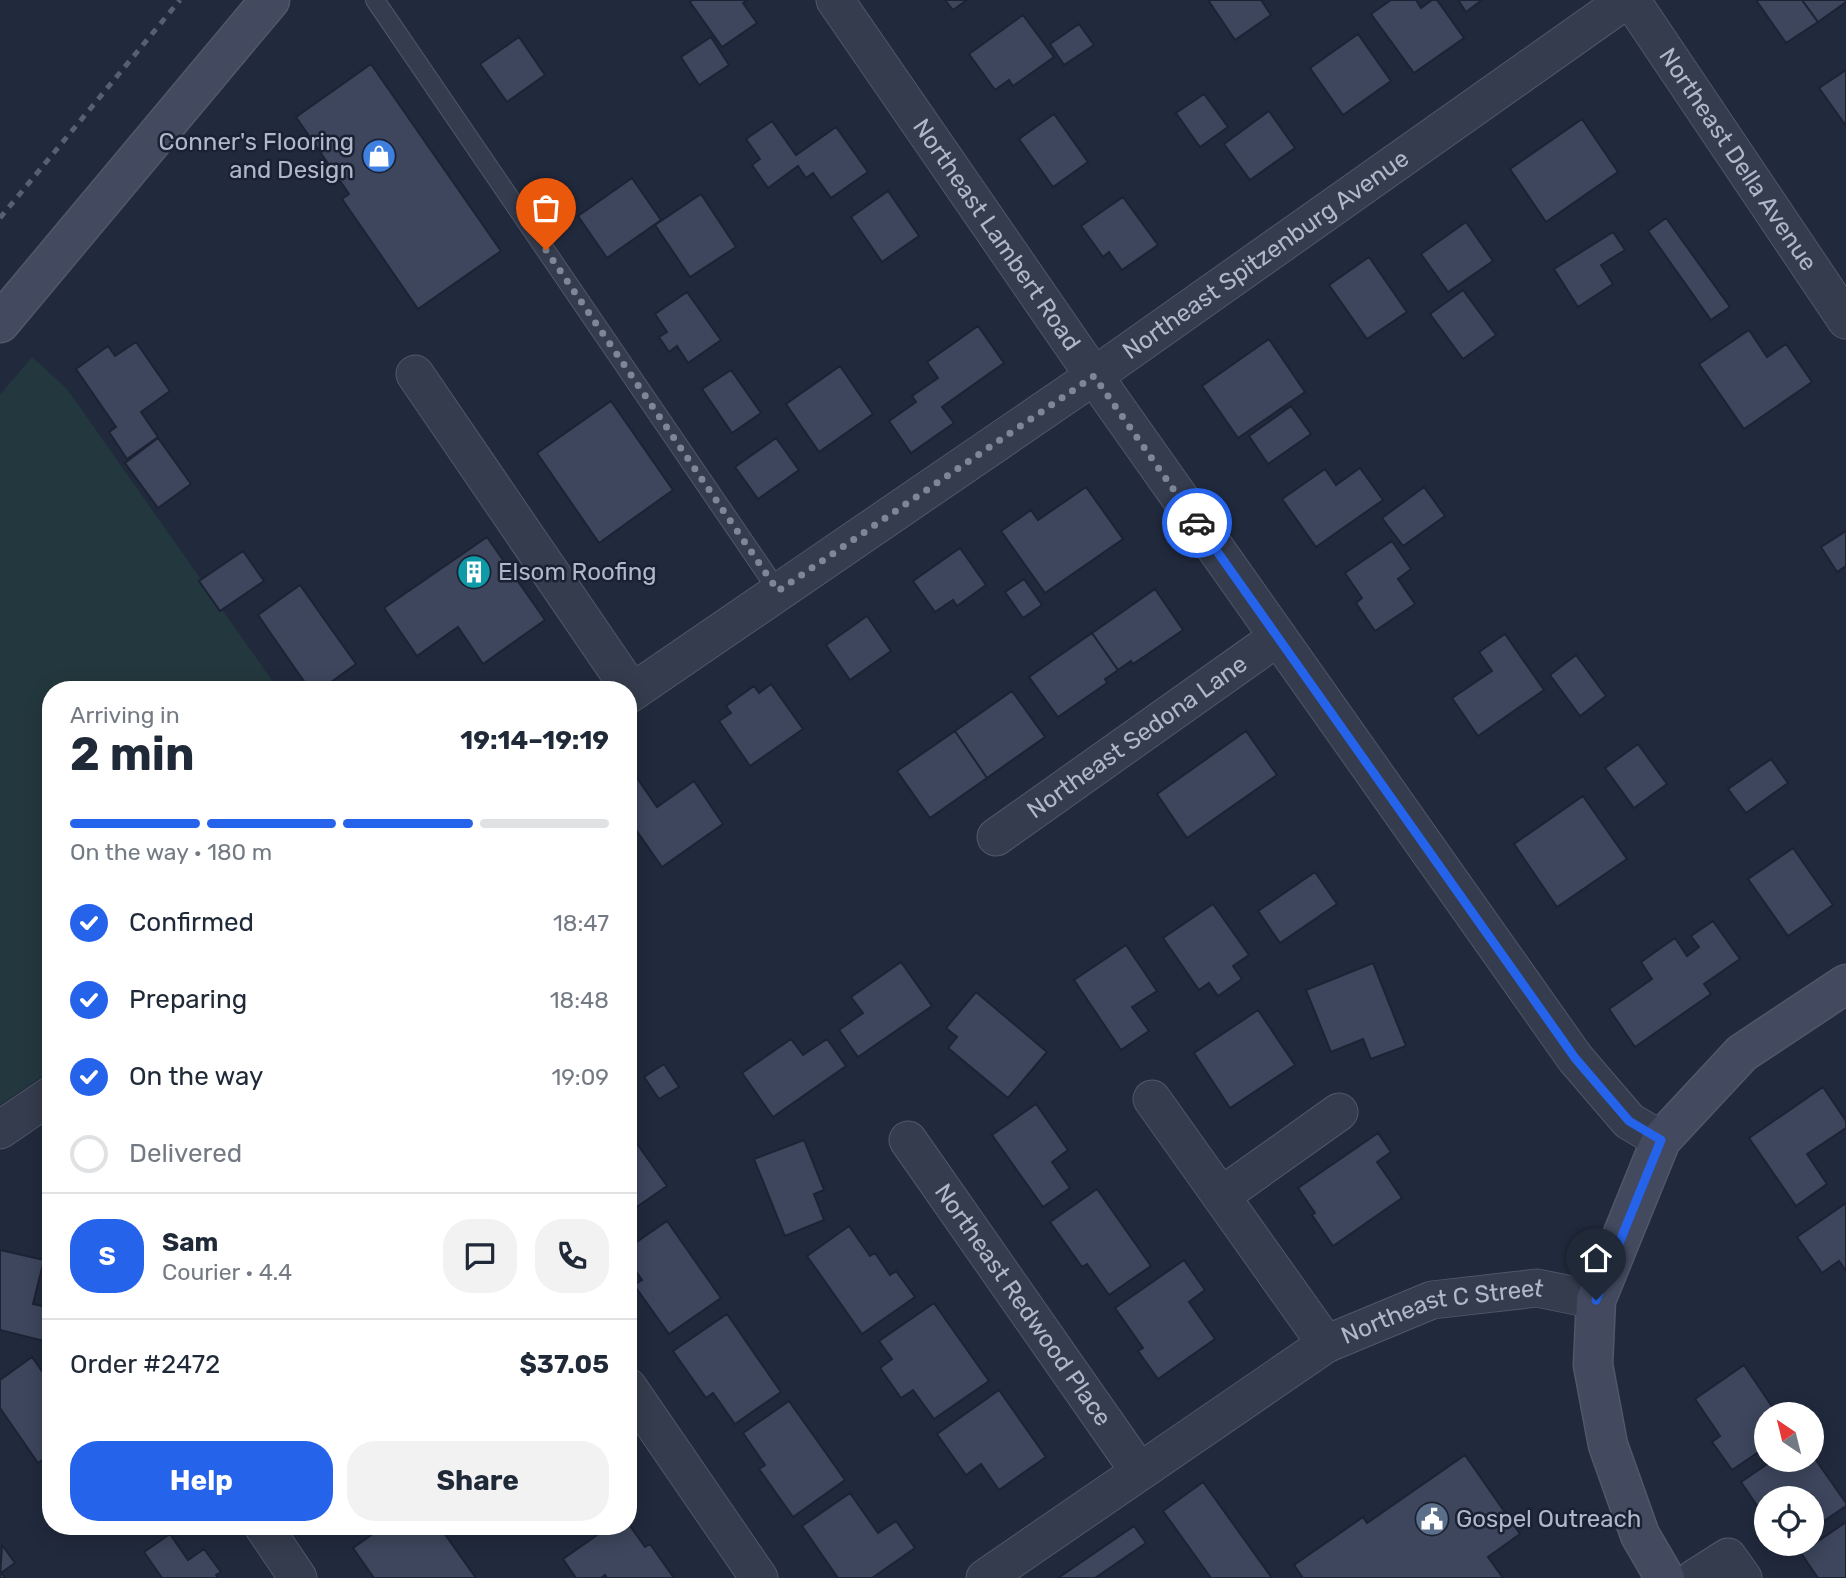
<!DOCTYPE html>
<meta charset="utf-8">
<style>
:root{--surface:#fff;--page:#f2f2f3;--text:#1f2937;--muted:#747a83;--line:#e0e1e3;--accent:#2563eb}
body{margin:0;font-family:Rubik,sans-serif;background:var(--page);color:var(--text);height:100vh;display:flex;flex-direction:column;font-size:26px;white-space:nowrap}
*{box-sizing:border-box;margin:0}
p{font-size:23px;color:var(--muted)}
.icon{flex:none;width:38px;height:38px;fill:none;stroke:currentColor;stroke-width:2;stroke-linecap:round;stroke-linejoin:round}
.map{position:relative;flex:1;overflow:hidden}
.side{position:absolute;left:42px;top:681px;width:595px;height:854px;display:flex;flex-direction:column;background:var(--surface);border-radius:28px;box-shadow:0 4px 18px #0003}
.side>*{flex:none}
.needle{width:46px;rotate:325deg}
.fabs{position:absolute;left:1754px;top:1402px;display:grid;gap:14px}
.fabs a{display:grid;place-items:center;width:70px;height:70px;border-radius:50%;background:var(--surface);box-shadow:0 4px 18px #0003;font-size:35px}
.pin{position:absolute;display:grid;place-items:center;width:60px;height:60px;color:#fff;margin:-72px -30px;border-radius:50% 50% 50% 0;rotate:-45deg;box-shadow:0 0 7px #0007}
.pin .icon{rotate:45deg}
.courier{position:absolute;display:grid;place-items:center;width:70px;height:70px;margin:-35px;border:5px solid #2563eb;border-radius:50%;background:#fff;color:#222;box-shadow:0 2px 9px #0007}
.overview em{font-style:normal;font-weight:700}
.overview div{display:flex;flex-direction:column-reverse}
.overview{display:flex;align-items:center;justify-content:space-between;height:119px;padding:0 28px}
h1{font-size:46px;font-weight:700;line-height:52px}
.bar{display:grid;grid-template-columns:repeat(4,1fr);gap:10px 7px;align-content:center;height:84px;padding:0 28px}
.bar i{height:9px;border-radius:5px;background:var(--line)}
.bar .selected{background:var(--accent)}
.bar p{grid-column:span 4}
.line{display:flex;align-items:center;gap:18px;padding:0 28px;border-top:2px solid var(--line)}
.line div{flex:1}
.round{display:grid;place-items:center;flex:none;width:74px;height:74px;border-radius:28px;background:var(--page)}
ol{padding:0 28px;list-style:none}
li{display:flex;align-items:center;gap:21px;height:77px}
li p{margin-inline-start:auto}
li .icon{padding:7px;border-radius:50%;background:var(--accent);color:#fff;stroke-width:4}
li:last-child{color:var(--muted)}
li i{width:38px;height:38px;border:4px solid var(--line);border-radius:50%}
.cta{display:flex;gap:14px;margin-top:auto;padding:14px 28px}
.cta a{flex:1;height:80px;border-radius:28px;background:var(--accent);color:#fff;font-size:28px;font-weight:700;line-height:80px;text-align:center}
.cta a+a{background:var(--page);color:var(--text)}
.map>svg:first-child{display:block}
.green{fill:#23383e}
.building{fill:#3d465d;stroke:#1c2334;stroke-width:2}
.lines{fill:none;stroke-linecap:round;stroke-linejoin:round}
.service-casing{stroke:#505768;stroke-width:20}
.minor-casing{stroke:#505768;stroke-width:39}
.secondary-casing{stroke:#505768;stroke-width:41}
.service{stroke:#353c4d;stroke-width:18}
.minor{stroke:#353c4d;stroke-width:37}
.secondary{stroke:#434a60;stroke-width:38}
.rail{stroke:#575f74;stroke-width:5;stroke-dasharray:7 7;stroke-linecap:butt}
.done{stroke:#7e8698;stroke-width:7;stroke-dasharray:0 12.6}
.route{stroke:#2563eb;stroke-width:9}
.labels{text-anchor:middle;stroke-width:5;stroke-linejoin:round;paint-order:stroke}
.poi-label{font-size:24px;fill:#b0b7c9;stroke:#1a2132;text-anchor:start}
.street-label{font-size:24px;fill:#b0b7c9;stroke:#1a2132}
</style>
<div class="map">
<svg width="1846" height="1578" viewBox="0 0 1846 1578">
<rect width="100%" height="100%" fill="#212a3d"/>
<path class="green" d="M32 357 67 389 278 689 51 690V1070L0 1105V395Z"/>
<path class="building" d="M692 0H748L743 3 757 23 722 47 690 2Z
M945 0H967L953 10Z
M1208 0H1261L1271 15 1235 40Z
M1391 0H1416L1421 8 1432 0H1437L1464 38 1414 73 1371 14Z
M1458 0H1482L1466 12Z
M1756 0H1802L1818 22 1786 43Z
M1802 0H1846V2L1818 22Z
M1023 15 1054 57 1013 86 1009 80 995 90 969 54Z
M1079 24 1094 45 1064 65 1050 44Z
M1358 34 1391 81 1343 115 1310 68Z
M519 37 545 75 507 102 480 64Z
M711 37 729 65 699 85 681 57Z
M371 64 501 251 418 309 342 199 349 194 296 117Z
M1846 70V126L1819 88Z
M1204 94 1228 127 1200 147 1176 113Z
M1269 111 1295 148 1250 180 1224 144Z
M1054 114 1088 162 1053 187 1019 139Z
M1582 119 1618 172 1546 222 1510 169Z
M772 121 796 155 836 127 868 172 831 198 813 173 806 178 798 166 768 188 752 165 760 159 746 139Z
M632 178 661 220 607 258 578 216Z
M888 191 919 236 882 262 851 217Z
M701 194 736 247 690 277 655 225Z
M1123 197 1158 245 1122 270 1109 252 1103 257 1081 226Z
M1666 218 1730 307 1711 320 1648 231Z
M1466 222 1493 261 1448 292 1421 254Z
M1613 232 1625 250 1601 265 1613 284 1578 307 1554 269Z
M1369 257 1407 312 1367 339 1329 285Z
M1463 290 1496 335 1463 359 1430 314Z
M687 292 721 340 688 363 677 346 669 352 659 337 667 332 655 314Z
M978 326 1004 363 942 407 954 423 911 453 889 421 916 402 912 396 938 378 927 362Z
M1749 330 1767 357 1786 344 1812 382 1744 429 1699 364Z
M1269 339 1305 392 1238 438 1202 386Z
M136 342 170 391 141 412 158 437 127 459 109 432 116 427 76 369 108 346 115 356Z
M840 366 873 414 819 452 786 404Z
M731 370 761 413 732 433 702 389Z
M611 401 673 490 599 543 537 453Z
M1291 406 1311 434 1268 464 1249 436Z
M158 438 191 484 158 508 125 463Z
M776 438 799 470 758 499 735 467Z
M1360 468 1383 500 1316 547 1282 499 1325 469 1336 485Z
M1086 487 1123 539 1045 593 1001 531 1031 510 1038 520Z
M1424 487 1445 516 1403 546 1382 518Z
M1846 531V566L1837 572 1821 547Z
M487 537 545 620 483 664 458 627 417 656 384 608Z
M1392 541 1411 569 1398 579 1415 604 1375 631 1356 603 1362 598 1345 573Z
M960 548 986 585 957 606 953 600 935 612 913 581Z
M243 551 264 581 220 611 199 581Z
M1024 579 1042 605 1023 618 1005 592Z
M300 585 356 664 320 690H310L258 615Z
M1155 589 1183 630 1133 664 1131 661 1118 670 1092 633Z
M867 616 891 651 850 680 826 645Z
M1092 633 1118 670 1105 679 1107 683 1058 717 1029 677Z
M1505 634 1544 690 1478 736 1452 698 1492 671 1479 652Z
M1576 655 1606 696 1580 716 1550 675Z
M771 684 803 729 750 766 719 721 731 713 726 706 754 686 759 693Z
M1012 691 1045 737 987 778 955 731Z
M955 731 987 778 930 818 897 771Z
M1246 731 1277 775 1187 838 1157 794Z
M1638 744 1667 784 1634 808 1605 768Z
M1771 759 1788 783 1746 813 1728 789Z
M637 778 657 807 694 781 723 824 662 867 636 830 630 833 628 831V784Z
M1583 796 1627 859 1557 907 1514 844Z
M1793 848 1833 905 1788 936 1748 879Z
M1315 872 1337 904 1280 943 1258 911Z
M1213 904 1249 955 1233 966 1242 979 1218 996 1209 983 1199 990 1163 938Z
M1713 921 1740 959 1704 984 1711 994 1635 1047 1609 1009 1652 979 1641 962 1675 938 1687 956 1699 947 1691 936Z
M1126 945 1157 991 1132 1007 1149 1031 1121 1050 1074 980Z
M901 962 932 1006 858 1057 839 1030 863 1013 851 997Z
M1373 963 1406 1046 1371 1059 1363 1039 1331 1052 1306 990Z
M976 992 1047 1052 1008 1098 948 1048 957 1037 946 1028Z
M1258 1010 1295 1065 1230 1108 1194 1053Z
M791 1039 803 1055 827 1039 846 1066 773 1117 742 1073Z
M664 1064 679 1087 659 1099 644 1077Z
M1823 1087 1846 1121V1128L1807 1154 1827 1184 1796 1206 1749 1138Z
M1036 1104 1068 1150 1052 1162 1070 1188 1043 1207 992 1135Z
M628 1131 667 1186 628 1213Z
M1378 1133 1391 1152 1377 1162 1402 1198 1333 1246 1312 1215 1315 1213 1298 1188Z
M804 1140 824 1190 814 1194 824 1220 785 1236 754 1159Z
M1097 1189 1151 1266 1109 1295 1087 1264 1082 1267 1050 1222Z
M1846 1203V1271L1839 1261 1822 1273 1797 1237Z
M667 1221 721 1298 669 1334 634 1285 642 1280 628 1260V1248Z
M849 1226 870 1256 875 1253 890 1275 896 1271 915 1297 862 1334 807 1256Z
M0 1250 44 1260 33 1304 51 1308 48 1342 0 1330Z
M1184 1260 1205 1290 1189 1302 1215 1339 1158 1379 1138 1351 1143 1348 1115 1308Z
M934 1303 989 1381 934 1419 913 1390 901 1398 880 1368 892 1359 879 1341Z
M727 1314 781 1392 735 1424 713 1393 706 1398 673 1351Z
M32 1357 51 1384V1454L38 1463 0 1408V1380Z
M1744 1365 1777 1414H1766V1447L1732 1470 1712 1442 1720 1436 1695 1399Z
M999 1390 1046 1457 999 1490 981 1464 966 1475 937 1434Z
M789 1401 845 1480 793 1517 759 1469 765 1465 743 1433Z
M1811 1453 1846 1503V1506L1811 1530V1498H1781L1779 1496 1766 1498V1505L1760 1510 1741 1482 1773 1460H1811Z
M1465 1455 1520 1534 1488 1557 1503 1578H1303L1294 1565 1363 1517 1367 1523Z
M1203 1482 1272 1578H1211L1163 1511Z
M850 1493 878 1533 896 1521 915 1548 872 1578H838L802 1526Z
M1846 1522V1578H1818L1801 1553Z
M628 1523 645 1547 650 1544 674 1578H607L605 1575 601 1578H576L563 1559 610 1526H628Z
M125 1526H139L129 1533Z
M384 1526H439L476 1578H374L353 1548Z
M1134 1526 1146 1543 1095 1578H1058Z
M170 1534 188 1560 204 1549 221 1572 216 1575 218 1578H162L144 1552Z
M2 1545 15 1563 1 1573 5 1578H0Z"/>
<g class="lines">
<g class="service-casing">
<path id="service" d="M375 0 778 591"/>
</g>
<g class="minor-casing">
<g id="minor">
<path id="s1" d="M835 0 1094 376 1575 1058 1629 1121 1661 1140"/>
<path id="s2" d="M1631 0 1846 320"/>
<path d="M415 374 632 692"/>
<path id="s3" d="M628 695 1094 376 1626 0"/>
<path id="s4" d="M996 837 1278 637"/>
<path d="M1152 1099 1326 1344"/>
<path d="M0 1130 51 1095"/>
<path id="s5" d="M908 1140 1139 1471"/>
<path d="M1221 1196 1339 1112"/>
<path d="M628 1387 759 1578"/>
<path d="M263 1526 298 1578"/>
<path id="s6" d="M985 1578 1326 1344 1432 1300 1537 1288 1596 1300"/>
<path d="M1695 1578 1728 1557 1743 1578"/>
</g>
</g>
<g class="secondary-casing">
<path id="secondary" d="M0 323 270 0
M1665 1578 1640 1535 1608 1445 1593 1365 1596 1300 1661 1140 1742 1053 1846 984"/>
</g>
<use href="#service" class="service"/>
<use href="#minor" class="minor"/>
<use href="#secondary" class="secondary"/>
<path class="rail" d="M0 218 180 0"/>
</g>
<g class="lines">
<path class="done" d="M546 250 778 591 1094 376 1197 523"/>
<path class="route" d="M1197 523 1575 1058 1629 1121 1661 1140 1596 1300"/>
</g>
<defs>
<g id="shop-disc" transform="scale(1.75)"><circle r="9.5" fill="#3f7fe0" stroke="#1a2132"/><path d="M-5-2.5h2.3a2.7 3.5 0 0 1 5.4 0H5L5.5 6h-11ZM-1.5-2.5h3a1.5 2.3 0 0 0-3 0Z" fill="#fff"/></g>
<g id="building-disc" transform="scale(1.75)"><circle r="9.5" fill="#0f9aa8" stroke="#1a2132"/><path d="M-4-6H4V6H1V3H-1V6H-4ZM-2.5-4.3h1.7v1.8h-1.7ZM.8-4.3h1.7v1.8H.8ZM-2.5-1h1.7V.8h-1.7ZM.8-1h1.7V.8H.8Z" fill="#fff"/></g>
<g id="civic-disc" transform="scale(1.75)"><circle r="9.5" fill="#5c6f8a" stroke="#1a2132"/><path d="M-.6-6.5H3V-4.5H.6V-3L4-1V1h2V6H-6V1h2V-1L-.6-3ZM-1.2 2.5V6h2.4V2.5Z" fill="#fff"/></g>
</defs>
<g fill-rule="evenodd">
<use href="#shop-disc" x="379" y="156"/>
<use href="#building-disc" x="474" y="572"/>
<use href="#civic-disc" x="1432" y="1519"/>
</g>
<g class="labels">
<g class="poi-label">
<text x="354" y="150" text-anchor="end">Conner's Flooring<tspan x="354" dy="28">and Design</tspan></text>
<text x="498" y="580">Elsom Roofing</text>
<text x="1456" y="1527">Gospel Outreach</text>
</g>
<g class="street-label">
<text dy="8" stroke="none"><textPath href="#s2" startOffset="192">Northeast Della Avenue</textPath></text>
<text dy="8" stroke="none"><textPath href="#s1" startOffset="285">Northeast Lambert Road</textPath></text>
<text dy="8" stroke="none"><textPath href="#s3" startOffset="775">Northeast Spitzenburg Avenue</textPath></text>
<text dy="8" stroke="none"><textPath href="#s4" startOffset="173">Northeast Sedona Lane</textPath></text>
<text dy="8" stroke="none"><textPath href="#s5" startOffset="201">Northeast Redwood Place</textPath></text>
<text dy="8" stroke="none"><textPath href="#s6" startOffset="536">Northeast C Street</textPath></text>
</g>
</g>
</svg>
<div class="fabs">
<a><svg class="needle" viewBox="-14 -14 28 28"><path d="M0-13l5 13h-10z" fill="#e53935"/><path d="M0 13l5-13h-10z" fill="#747a83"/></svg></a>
<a><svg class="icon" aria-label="locate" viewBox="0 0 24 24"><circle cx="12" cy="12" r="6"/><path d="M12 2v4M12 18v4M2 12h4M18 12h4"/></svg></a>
</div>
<div class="pin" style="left:546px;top:250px;background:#ea580c"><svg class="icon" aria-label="bag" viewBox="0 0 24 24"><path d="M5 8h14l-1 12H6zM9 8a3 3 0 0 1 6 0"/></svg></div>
<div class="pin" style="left:1596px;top:1300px;background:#1f2937"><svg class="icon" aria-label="home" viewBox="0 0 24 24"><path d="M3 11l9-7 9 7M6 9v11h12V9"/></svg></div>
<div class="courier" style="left:1197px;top:523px"><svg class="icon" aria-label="car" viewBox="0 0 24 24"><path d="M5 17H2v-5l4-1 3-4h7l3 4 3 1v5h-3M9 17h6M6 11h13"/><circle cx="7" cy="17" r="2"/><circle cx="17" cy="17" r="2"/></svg></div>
<section class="side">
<div class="overview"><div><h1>2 min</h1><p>Arriving in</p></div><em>19:14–19:19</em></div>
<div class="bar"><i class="selected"></i><i class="selected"></i><i class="selected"></i><i></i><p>On the way · 180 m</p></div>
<ol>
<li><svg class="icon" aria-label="check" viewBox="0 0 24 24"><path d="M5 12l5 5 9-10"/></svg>Confirmed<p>18:47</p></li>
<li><svg class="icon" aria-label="check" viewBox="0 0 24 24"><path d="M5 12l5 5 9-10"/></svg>Preparing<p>18:48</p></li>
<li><svg class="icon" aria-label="check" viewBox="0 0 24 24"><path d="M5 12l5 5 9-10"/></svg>On the way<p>19:09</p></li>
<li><i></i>Delivered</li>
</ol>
<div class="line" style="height:126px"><b class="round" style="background:var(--accent);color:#fff">S</b><div><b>Sam</b><p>Courier · 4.4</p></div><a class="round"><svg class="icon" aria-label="chat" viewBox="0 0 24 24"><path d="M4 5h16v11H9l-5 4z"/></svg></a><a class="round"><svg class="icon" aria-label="phone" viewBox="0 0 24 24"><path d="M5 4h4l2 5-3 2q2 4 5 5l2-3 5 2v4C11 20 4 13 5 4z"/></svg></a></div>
<div class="line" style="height:91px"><div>Order #2472</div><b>$37.05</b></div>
<div class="cta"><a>Help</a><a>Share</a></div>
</section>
</div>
